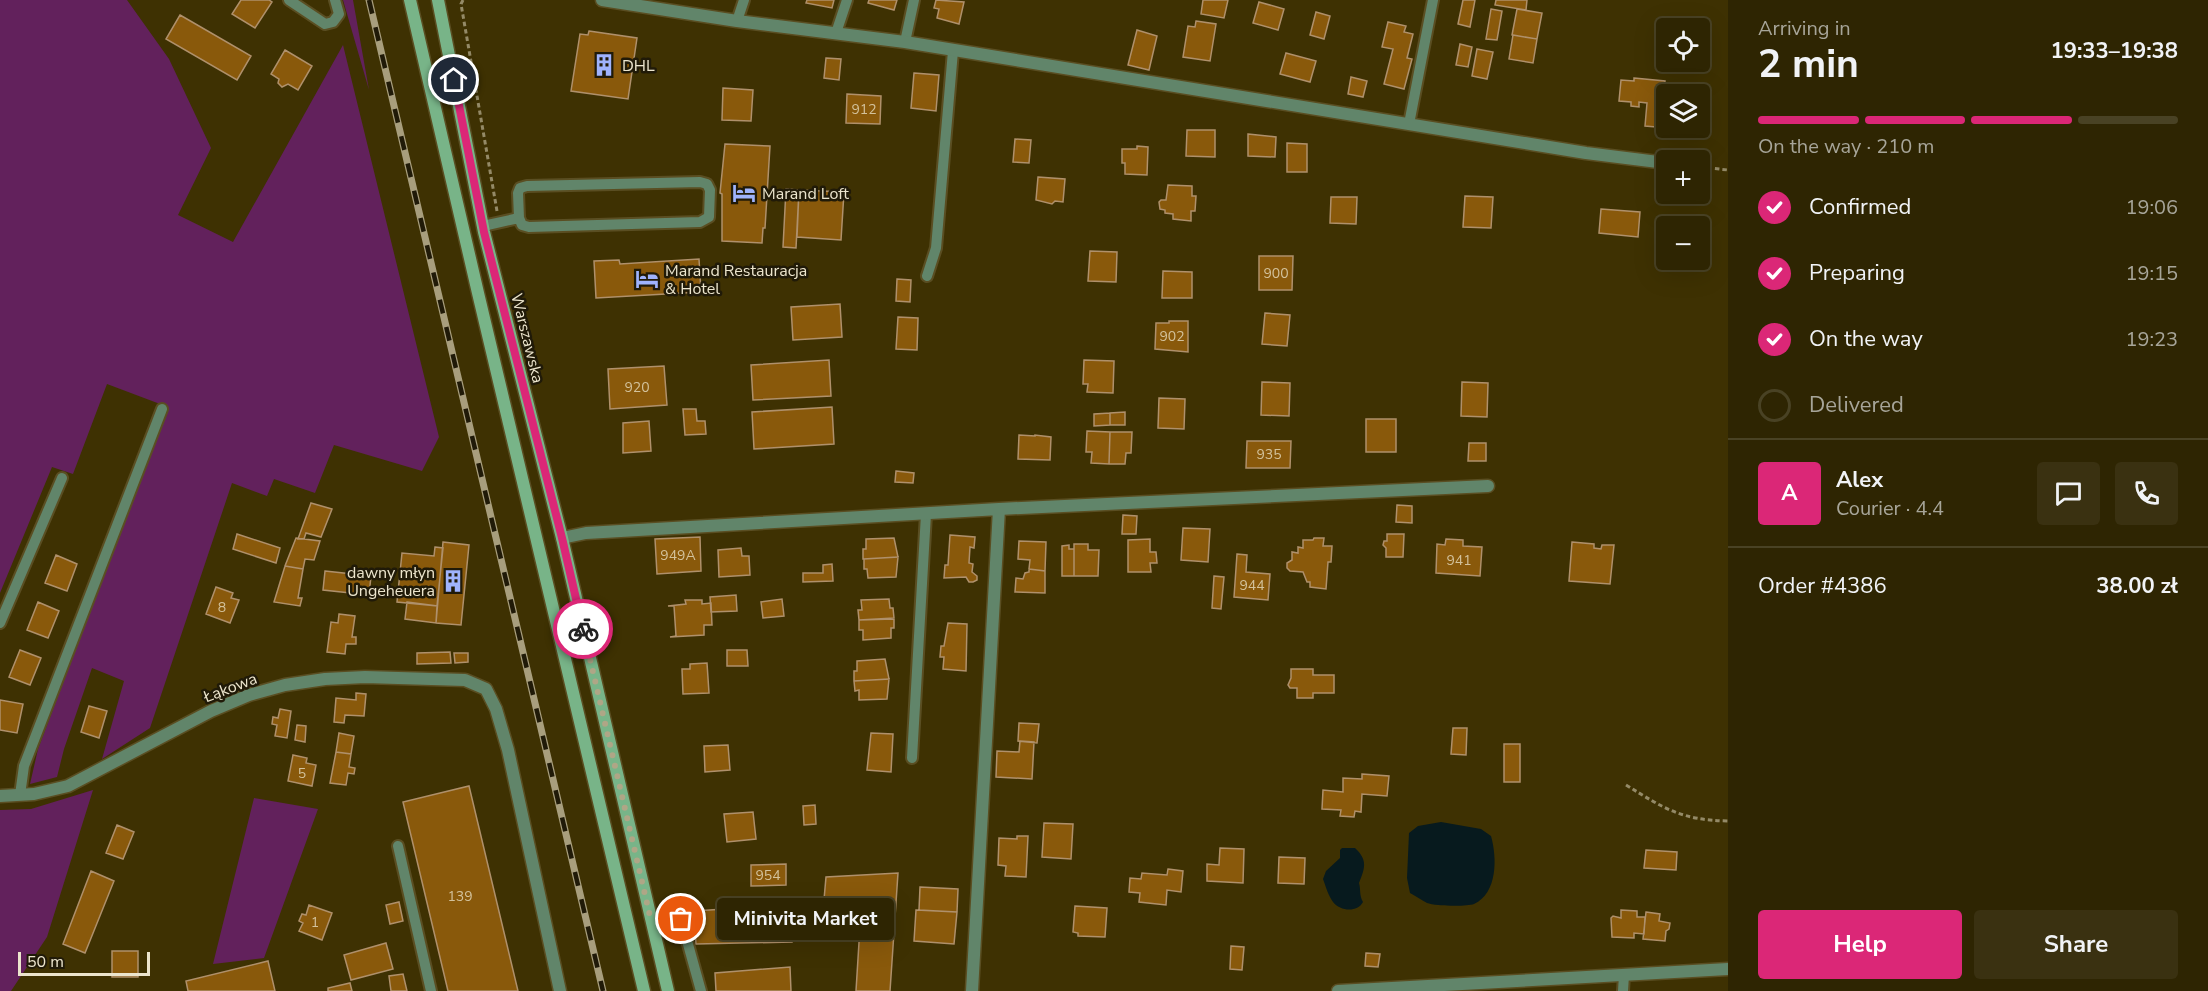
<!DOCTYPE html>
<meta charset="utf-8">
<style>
:root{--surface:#2e2502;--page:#3a3111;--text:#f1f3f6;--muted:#a7a599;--line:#494224;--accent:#db2777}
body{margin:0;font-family:"Nunito Sans",sans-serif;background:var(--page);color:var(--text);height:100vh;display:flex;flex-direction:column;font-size:22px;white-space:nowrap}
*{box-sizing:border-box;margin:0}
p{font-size:20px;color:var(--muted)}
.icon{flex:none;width:33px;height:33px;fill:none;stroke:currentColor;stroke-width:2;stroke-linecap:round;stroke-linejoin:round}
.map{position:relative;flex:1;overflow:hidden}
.side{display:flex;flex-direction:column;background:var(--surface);width:480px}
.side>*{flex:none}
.controls{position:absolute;left:1656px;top:18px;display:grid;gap:12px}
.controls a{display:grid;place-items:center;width:54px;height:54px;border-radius:6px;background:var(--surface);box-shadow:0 6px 24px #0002,0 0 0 2px var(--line);font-size:30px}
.scale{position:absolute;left:18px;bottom:15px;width:132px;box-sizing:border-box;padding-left:6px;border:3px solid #ece5cd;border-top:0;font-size:16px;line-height:21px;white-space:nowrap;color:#ece5cd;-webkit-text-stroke:4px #201a08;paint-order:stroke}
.pin{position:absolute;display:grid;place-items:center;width:51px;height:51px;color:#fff;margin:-26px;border:3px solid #fff;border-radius:50%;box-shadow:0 2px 6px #0007}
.courier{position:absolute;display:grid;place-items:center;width:60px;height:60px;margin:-30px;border:4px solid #db2777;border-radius:50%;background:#fff;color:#222;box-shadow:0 2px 8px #0007}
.bubble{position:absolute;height:42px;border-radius:6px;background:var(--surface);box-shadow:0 6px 24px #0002,0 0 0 2px var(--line);font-size:20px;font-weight:700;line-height:42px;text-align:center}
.overview em{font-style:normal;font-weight:700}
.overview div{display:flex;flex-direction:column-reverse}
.overview{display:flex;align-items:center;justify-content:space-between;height:102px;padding:0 30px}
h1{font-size:39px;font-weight:700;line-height:45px}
.bar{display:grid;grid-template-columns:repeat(4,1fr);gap:9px 6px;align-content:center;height:72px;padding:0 30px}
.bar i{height:8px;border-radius:4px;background:var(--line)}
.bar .on{background:var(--accent)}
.bar p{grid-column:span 4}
.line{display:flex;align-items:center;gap:15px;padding:0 30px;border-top:2px solid var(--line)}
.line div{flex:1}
.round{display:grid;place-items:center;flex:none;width:63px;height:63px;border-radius:6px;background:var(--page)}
ol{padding:0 30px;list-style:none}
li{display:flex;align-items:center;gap:18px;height:66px}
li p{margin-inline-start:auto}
li .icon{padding:6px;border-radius:50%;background:var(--accent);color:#fff;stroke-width:4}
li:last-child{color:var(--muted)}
li i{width:33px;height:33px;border:3px solid var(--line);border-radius:50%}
.action{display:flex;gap:12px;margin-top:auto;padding:12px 30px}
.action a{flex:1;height:69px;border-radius:6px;background:var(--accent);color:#fff;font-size:24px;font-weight:700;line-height:69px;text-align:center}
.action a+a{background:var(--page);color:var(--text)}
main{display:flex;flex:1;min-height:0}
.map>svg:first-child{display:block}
.green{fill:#62215c}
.water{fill:#071a1e}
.building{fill:#89590b;stroke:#af906b;stroke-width:1.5}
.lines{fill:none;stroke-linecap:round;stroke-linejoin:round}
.lane-casing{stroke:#5a4e22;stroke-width:14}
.street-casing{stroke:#5a4e22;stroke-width:15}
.secondary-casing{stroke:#5a4e22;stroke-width:15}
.path{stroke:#948a67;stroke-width:3;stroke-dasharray:4.5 3;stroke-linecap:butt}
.lane{stroke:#61856a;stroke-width:10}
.street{stroke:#61856a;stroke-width:12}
.secondary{stroke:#78b488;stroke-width:12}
.rail-casing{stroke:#a89e7d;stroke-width:7}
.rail{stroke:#201a08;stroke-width:4.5;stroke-dasharray:14;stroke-linecap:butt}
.done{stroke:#afa686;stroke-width:6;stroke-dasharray:0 10.8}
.route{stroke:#db2777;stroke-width:8}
.labels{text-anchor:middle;stroke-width:5;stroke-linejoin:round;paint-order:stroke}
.number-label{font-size:14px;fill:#d3c29c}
.poi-label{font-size:16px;fill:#ece5cd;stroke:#201a08;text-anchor:start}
.street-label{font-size:16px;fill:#ece5cd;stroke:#201a08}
</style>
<main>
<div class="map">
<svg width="1728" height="991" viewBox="0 0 1728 991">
<rect width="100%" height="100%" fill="#3e3102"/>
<path class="green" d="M0 0H127L169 59 211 148 178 215 233 242 343 45 439 437 422 471 334 445 315 493 274 479 267 496 232 483 150 728 102 759 124 681 92 668 64 749 57 777 30 784 38 749 168 407 107 384 73 474 52 467 0 593Z
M343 0H353L369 90Z
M93 790 47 937 11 991H0V810L31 809Z
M254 798 318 809 264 958 213 964Z"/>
<path class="water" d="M1441 822 1481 829 1491 836C1497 857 1498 893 1474 904 1466 907 1435 906 1427 903 1421 900 1416 896 1410 893L1407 878 1409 833 1418 826Z
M1342 848H1355C1368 860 1365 868 1359 883 1361 890 1359 895 1363 902 1357 913 1340 911 1333 902 1328 895 1326 887 1323 879L1326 871 1340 858V850Z"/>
<path class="building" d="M241 0H269L272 2 255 28 232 14Z
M807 0H834L832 8 806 3Z
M869 0H897L894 10 868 3Z
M936 0 964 2 959 24 937 18 939 9 934 8Z
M1203 0H1228L1224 18 1201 14Z
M1463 0H1475L1470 27 1458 24Z
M1496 0H1527L1526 10 1495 5Z
M1259 2 1284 9 1278 30 1253 23Z
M1491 9 1502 11 1497 40 1486 39Z
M1517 9 1542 13 1537 39 1512 35Z
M1316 12 1330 16 1324 39 1310 35Z
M180 15 251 56 237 80 166 39Z
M1196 21 1216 24 1210 61 1183 57 1188 26 1195 27Z
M1388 22 1406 26 1404 32 1413 34 1407 58 1412 59 1404 89 1384 84 1393 49 1382 47Z
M1137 30 1157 36 1149 70 1128 65Z
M589 31 637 38 628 99 571 91 580 34 588 35Z
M1513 35 1537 39 1533 63 1509 59Z
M1460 44 1472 47 1468 67 1456 65Z
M1477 49 1493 52 1487 79 1472 76Z
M285 50 312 66 298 90 288 84 282 87 278 83 279 79 271 74Z
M1286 53 1316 61 1310 82 1280 74Z
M826 58 841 59 839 80 824 78Z
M914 73 939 75 936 111 911 108Z
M1351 77 1367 81 1363 97 1348 94Z
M1634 78 1665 81 1662 109H1658L1656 127 1645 126 1647 103 1639 102V107L1631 106V102L1619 101 1621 80 1634 81Z
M723 88 753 90 751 121 722 120Z
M847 94 881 96 880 124 846 123Z
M1187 130H1215V157L1186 156Z
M1248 134 1276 137 1275 157 1248 156Z
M1015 139 1031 140 1029 163 1013 162Z
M1287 143 1307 144V172H1287Z
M725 144 770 146 765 228H763L762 243 722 241V194L720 193Z
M1137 146 1148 147 1147 175 1125 174V163H1122V149H1137Z
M1038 177 1065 179 1063 202 1055 201 1052 204 1036 200Z
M1666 178V194H1682L1681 202 1664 201Z
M1168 185 1192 186V196H1196L1195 211H1191V221L1173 219V214L1165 213V210L1160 209 1159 202 1161 200H1166Z
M786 189 799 190 796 248 783 247Z
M799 190 844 192 841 240 797 237Z
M1465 196 1493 197 1491 228 1463 227Z
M1331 197H1357L1356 224 1330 223Z
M1601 209 1640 212 1638 237 1599 233Z
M1090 251 1117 252 1116 282 1088 281Z
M1259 256H1293L1292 290H1259Z
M699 259 701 292 596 298 594 261 619 260 620 264Z
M1163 271 1192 272V298H1162Z
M897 279 911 280 910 302 896 301Z
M840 304 842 337 793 340 791 307Z
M1265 313 1290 315 1287 346 1262 344Z
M898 317 918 318 917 350 896 349Z
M1169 321H1188V352L1155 349 1156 323H1169Z
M829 360 831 396 753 400 751 365Z
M1084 360 1114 361 1113 393 1087 392 1088 384H1083Z
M664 366 667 405 610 409 608 369Z
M1262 382 1290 383 1289 416 1261 415Z
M1462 382 1488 383 1487 417 1461 416Z
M1159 398 1185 399 1184 429 1158 428Z
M832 407 834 444 754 449 752 412Z
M683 409H696L697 421H705L706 434 685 435Z
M1125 412V425H1110V413Z
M1110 413V425L1094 426V414Z
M1366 419H1396V452H1366Z
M649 421 651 451 623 453V423Z
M1087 431 1110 432 1109 464 1091 463 1092 452H1086Z
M1110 432H1132L1131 453H1126L1125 464H1109Z
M1019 435 1035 436V435L1051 437 1050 460 1018 459Z
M1247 441H1291L1290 468H1246Z
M1469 443H1486V461H1468Z
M896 471 914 473 913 483 895 482Z
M311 503 332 509 321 537 306 533 304 539H298Z
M1397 505 1412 506V523L1396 522Z
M1123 515 1137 516 1136 534H1122Z
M1183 528 1210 529 1208 562 1181 560Z
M237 534 280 548 276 563 233 549Z
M1387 534H1404L1403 557H1386V548L1383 545 1384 541H1387Z
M950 535 975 537 974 548 970 547 969 563 973 564 972 572 977 576V580L973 582H969L966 577 944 578 945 565H948Z
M700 537 701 571 657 574 655 539Z
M296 538 320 541 314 560 305 559 303 569 285 566Z
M894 538 898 557 863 559V549H866V539Z
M1314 538H1324L1323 546H1332L1331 562H1328L1326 589 1310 587V582H1307L1303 572 1290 571 1287 568V563L1292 560V552L1298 553V547L1303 548V540H1313Z
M1150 539V552H1156L1157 563H1150L1151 572H1128V540Z
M1446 539 1463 540V546L1482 547 1480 576 1436 573 1437 544 1445 545Z
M1019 541 1046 542 1045 571 1029 569 1030 560 1018 559Z
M443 542 469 545 461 625 436 623Z
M1572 542 1594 544V548L1601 549 1602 545H1614L1610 584 1569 581Z
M1074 544H1088V550H1099L1098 576H1074Z
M1069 545V549H1074V576H1062V546Z
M435 547 443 548 437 606 397 602 402 553 434 556Z
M741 548 742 556H749L750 575 719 577 718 550Z
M1237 554 1247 555 1246 572 1270 574 1268 600 1234 597Z
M56 555 77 564 67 591 45 583Z
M898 557 896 577 868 578 867 569H864V559Z
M832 564 833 581 803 582V573H823V565Z
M285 566 303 569 298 598H302L300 606 274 602Z
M1029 569 1045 571V593L1015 592 1016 578 1023 579 1025 573 1029 572Z
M325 571 371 576 369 595 323 590Z
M1214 576 1224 577 1221 609 1212 608Z
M216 587 233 593 231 598 239 600 230 623 206 614Z
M736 595 737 611 711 612 710 597Z
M782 599 784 616 763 618 761 602Z
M889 599 890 608H893L894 618 859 620 858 610H862L861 600Z
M685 600H702V604L711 603 712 625H704V635L670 637 676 636 674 606H668L686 604Z
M38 602 59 611 48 638 27 630Z
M407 602 437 606 436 623 405 619Z
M339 614 355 616 352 637H356V644H346L345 654 327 652 331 622 338 623Z
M894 619V628H891V638L863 640V630H859V620Z
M948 623 967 624 966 671 943 669 944 657H940L941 646H944Z
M20 650 41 658 30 685 9 677Z
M727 650H747L748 666H727Z
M450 652 451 663 417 664V653Z
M454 653H468V662L455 663Z
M885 659 889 679 854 681V671H857V661Z
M707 663 709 693 683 694 682 669H690V664Z
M1291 669H1313V675H1334V693H1313V698H1297V688H1290L1288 685 1291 678Z
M889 679 887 699 859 700V690L855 691 854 681Z
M356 693 366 694 364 716 345 715 344 723 334 722 336 698 356 700Z
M0 700 23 704 17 733 0 730Z
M89 706 107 711 99 738 81 732Z
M280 709 291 711 287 738 275 736 277 725 272 724 273 717 278 718Z
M1019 723 1039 724 1037 743 1018 741Z
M297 725 306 726 305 742 295 740Z
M1453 728H1467L1466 755 1451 754Z
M339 733 354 736 351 754 336 752Z
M871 733 893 734 891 772 867 770Z
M1020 741 1034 742 1032 779 996 777 997 751 1019 752Z
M1504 744H1520V782H1504Z
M728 745 730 770 705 772 704 746Z
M336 752 351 754 349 767 355 768 354 774 348 773 346 785 330 783Z
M293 755 307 758 306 763 316 765 312 786 288 781Z
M1362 774 1389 776 1387 796 1362 794 1361 812 1355 811 1354 817 1340 816 1341 810 1322 809 1323 790 1343 792V778L1362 779Z
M469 786 518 991H448L403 802Z
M815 805 816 824 804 825 803 806Z
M753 812 756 839 727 842 724 814Z
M1044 823 1073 824 1071 859 1042 857Z
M117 825 134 832 123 859 106 853Z
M1017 836H1028L1026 877 1005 876 1006 866 998 865 999 838 1017 839Z
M1220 848 1244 849 1243 883 1207 881V864L1219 865Z
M1646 850 1677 852 1676 870 1644 868Z
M1279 857 1305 858 1304 884 1278 883Z
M786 864V885L751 886V865Z
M1168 869 1183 871 1181 892 1167 890 1166 905 1139 902 1140 893 1129 892 1130 878 1141 879 1142 873 1167 875Z
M91 871 114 881 85 953 63 944Z
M898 873 890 991H856L861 910 823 911 826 877Z
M920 887 958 889 957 912 919 910Z
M399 902 403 921 390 924 386 905Z
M309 905 332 913 322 940 299 931 303 923 299 921 302 914 306 915Z
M1075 906 1107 908 1105 937 1078 936V933L1073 932Z
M756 907V913H770L771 919H776V908L791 907 792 942 696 944 694 911Z
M916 910 957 912 954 944 914 941Z
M1621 910 1637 911V917H1645L1644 934 1634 933V938L1612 937 1611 918 1613 916 1621 918Z
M1646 912 1660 914 1659 921 1670 923 1669 929 1666 931 1665 941 1643 939Z
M386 943 393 969 351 980 344 955Z
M1231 946 1244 947 1242 970 1230 969Z
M112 951H138V977H112Z
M1366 953 1380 954 1378 967 1365 966Z
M268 961 275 991H188L186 981Z
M790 967 791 991H716L715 973Z
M403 974 407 991H391L389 976Z
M350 983 352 991H328V988Z"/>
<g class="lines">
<g class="lane-casing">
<path id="lane" d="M289 0 325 24 333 22 339 14 335 0
M737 21 744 0
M836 33 847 0
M905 42 914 0
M1409 124 1433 0
M483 226 519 218 522 225 529 227 700 222 709 217 710 190 707 184 700 182 527 186 520 188 518 193 519 218
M927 276 936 248 953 51
M0 623 62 478
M912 758 926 514
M20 795 24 766 162 409
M398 846 431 991
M650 916 681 919 701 991
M1623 991 1624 975"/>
</g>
<g class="street-casing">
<path id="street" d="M602 0 737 21 905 42 1586 153 1666 163
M562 538 586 533 999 509 1488 486
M0 796 34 794 68 786 211 711 249 695 285 685 325 679 365 677 465 680 486 689 496 709 508 750 560 991
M972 991 999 509
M1338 991 1728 969"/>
</g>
<g class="secondary-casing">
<path id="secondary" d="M410 0C485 331 567 660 644 991
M438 0 484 232 562 538 668 991"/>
</g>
<path class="path" d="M463 0 461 4 497 211
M1700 167 1728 170
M1626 785C1665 809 1681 820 1728 821"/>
<use href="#lane" class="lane"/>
<use href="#street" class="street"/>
<use href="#secondary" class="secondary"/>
<g class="rail-casing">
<path id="rail" d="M369 0 603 991"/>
</g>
<use href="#rail" class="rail"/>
</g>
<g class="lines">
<path class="done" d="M583 629 650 916 681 919"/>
<path class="route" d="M454 80 484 232 562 538 583 629"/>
</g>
<defs>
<g id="building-bare" transform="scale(1.8)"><path d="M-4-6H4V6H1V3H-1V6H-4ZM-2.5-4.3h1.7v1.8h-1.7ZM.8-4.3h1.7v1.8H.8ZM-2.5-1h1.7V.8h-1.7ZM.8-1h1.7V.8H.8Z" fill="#9fb3fd" stroke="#201a08" stroke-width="2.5" paint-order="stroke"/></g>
<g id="hotel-bare" transform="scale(1.8)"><path d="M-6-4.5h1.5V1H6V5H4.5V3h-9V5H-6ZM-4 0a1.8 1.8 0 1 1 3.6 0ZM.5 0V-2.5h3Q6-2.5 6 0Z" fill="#9fb3fd" stroke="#201a08" stroke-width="2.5" paint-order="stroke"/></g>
</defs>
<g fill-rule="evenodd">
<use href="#building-bare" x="604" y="65"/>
<use href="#hotel-bare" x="744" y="193"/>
<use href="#hotel-bare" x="647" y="279"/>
<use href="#building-bare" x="453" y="581"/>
</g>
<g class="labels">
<g class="number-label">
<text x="864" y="114">912</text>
<text x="1276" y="278">900</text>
<text x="1172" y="341">902</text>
<text x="637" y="392">920</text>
<text x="1269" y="459">935</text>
<text x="678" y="560">949A</text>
<text x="1459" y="565">941</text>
<text x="1252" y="590">944</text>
<text x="222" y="612">8</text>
<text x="302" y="778">5</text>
<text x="768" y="880">954</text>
<text x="460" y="901">139</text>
<text x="315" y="927">1</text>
</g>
<g class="poi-label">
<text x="622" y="71">DHL</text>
<text x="762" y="199">Marand Loft</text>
<text x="665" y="276">Marand Restauracja<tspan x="665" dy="18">&amp; Hotel</tspan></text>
<text x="435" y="578" text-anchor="end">dawny młyn<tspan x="435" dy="18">Ungeheuera</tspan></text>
</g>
<g class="street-label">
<text transform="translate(528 338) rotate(76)" y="6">Warszawska</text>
<text transform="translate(230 687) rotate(-21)" y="6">Łąkowa</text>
</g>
</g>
</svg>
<div class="controls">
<a><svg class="icon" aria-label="locate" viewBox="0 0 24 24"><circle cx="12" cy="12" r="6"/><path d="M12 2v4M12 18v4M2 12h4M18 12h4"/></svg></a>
<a><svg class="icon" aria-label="layers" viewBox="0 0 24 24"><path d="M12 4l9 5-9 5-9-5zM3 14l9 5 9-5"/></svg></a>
<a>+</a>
<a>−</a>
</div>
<div class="scale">50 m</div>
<div class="pin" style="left:681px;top:919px;background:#ea580c"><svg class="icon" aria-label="bag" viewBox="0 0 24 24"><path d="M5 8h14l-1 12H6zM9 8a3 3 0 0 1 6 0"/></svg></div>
<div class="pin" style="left:454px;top:80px;background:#1f2937"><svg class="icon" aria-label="home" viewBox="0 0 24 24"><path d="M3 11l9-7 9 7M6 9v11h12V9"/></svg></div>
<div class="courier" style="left:583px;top:629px"><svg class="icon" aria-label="bike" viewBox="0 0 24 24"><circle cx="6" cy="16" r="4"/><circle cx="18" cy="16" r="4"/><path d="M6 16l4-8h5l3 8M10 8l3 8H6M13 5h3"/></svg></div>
<div class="bubble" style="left:717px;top:898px;width:177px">Minivita Market</div>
</div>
<section class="side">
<div class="overview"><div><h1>2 min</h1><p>Arriving in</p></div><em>19:33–19:38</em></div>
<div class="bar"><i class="on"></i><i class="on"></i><i class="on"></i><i></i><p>On the way · 210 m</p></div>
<ol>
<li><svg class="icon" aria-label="check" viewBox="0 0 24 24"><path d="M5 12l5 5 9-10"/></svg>Confirmed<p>19:06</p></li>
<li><svg class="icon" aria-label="check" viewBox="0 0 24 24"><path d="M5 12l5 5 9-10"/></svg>Preparing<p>19:15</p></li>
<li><svg class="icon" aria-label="check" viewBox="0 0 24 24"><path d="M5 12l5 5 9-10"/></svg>On the way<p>19:23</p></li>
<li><i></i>Delivered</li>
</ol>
<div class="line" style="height:108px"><b class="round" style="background:var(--accent);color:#fff">A</b><div><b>Alex</b><p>Courier · 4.4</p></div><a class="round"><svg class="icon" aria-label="chat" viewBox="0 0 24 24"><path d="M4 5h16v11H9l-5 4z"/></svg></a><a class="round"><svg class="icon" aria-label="phone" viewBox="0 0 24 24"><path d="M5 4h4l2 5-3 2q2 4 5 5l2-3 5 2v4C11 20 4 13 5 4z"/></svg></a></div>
<div class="line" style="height:78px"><div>Order #4386</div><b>38.00 zł</b></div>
<div class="action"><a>Help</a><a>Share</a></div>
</section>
</main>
